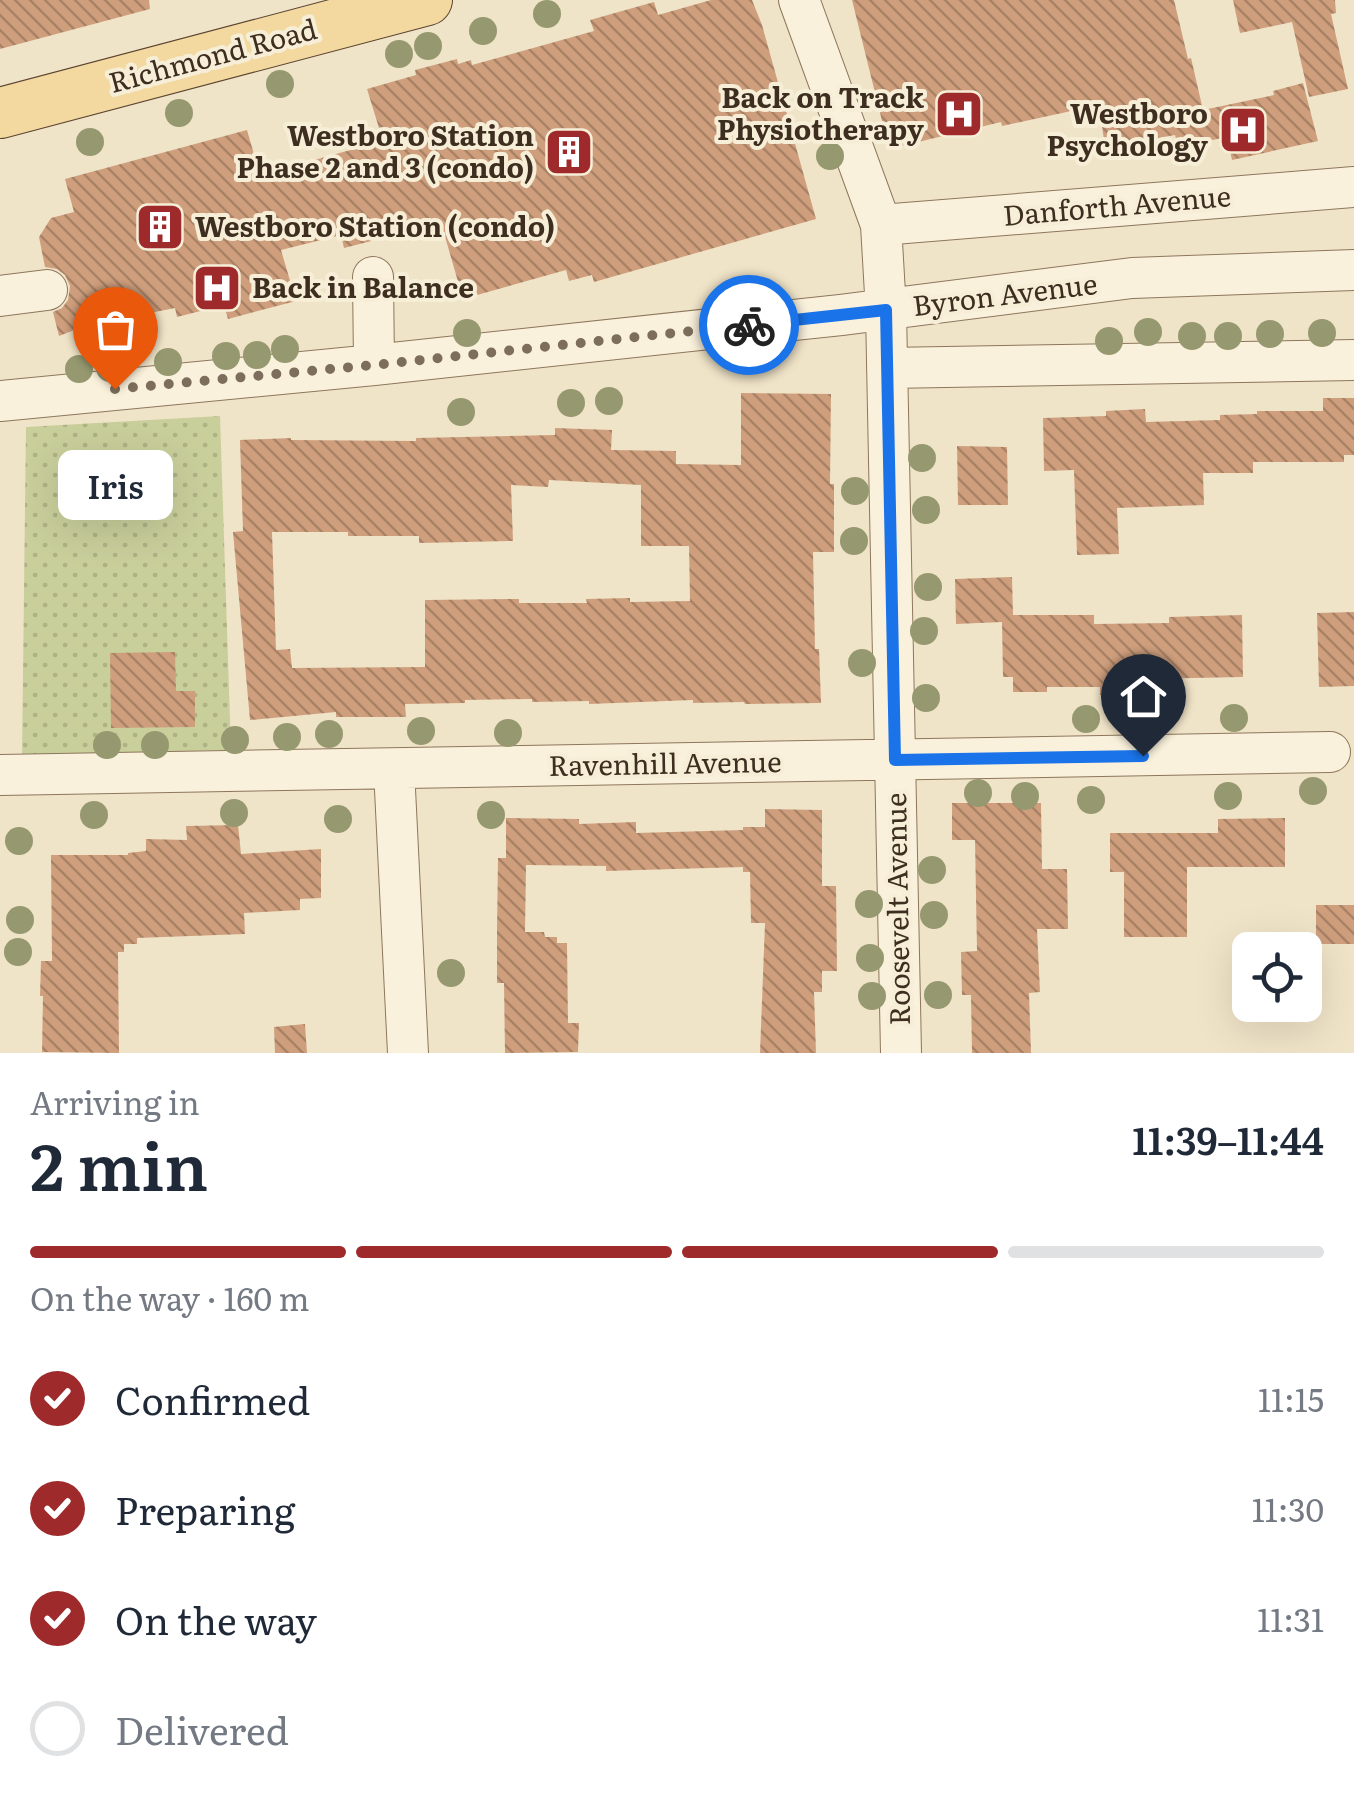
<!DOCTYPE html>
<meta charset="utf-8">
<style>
:root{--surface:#fff;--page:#f6f6f7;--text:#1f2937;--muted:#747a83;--line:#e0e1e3;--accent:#9e2a2b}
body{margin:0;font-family:Literata,serif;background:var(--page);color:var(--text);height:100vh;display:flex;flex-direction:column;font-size:38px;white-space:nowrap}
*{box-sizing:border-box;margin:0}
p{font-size:32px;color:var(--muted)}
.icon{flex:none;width:55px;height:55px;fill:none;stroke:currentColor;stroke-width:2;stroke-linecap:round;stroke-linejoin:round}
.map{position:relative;height:1053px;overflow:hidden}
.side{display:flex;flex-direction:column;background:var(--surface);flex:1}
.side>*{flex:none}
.fabs{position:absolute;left:1232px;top:932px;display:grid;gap:20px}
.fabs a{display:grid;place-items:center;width:90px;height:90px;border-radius:15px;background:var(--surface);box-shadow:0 10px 40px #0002;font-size:50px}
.pin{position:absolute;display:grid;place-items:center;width:85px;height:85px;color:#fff;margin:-102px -42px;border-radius:50% 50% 50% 0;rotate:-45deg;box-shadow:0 0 10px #0007}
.pin .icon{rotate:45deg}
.courier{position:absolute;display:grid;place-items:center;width:100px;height:100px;margin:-50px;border:8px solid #1a73e8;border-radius:50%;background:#fff;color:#222;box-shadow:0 2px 12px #0007}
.bubble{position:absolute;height:70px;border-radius:15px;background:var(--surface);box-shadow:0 10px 40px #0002;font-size:32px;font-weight:600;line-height:70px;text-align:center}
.summary em{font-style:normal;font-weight:600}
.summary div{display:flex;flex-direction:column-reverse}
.summary{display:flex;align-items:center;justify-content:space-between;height:170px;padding:0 30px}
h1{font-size:65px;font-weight:600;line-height:75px}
.bar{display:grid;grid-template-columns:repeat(4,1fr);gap:15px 10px;align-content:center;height:120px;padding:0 30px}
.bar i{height:12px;border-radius:8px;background:var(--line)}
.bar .on{background:var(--accent)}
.bar p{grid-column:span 4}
ol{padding:0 30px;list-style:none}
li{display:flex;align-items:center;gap:30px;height:110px}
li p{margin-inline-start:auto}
li .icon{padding:10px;border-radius:50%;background:var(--accent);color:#fff;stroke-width:4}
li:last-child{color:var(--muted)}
li i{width:55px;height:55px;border:5px solid var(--line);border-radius:50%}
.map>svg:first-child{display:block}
.park{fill:url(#park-dots)}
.building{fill:url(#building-back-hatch);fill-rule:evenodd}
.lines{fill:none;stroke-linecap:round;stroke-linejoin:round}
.minor-casing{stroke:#8d765c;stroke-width:42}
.major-casing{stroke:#5b4430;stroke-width:52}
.minor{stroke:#faf1dc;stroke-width:40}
.major{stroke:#f3d9a0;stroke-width:50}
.tree{fill:#96986f}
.done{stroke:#7c6e5b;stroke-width:10;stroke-dasharray:0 18}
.route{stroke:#1a73e8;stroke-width:12}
.labels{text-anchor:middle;stroke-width:8;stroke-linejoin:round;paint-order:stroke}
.street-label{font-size:28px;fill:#3d2e20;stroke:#f7eed8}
.poi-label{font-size:28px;font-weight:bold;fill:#3d2e20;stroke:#f7eed8;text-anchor:end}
</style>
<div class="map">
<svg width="1354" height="1053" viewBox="0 0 1354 1053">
<defs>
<pattern id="park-dots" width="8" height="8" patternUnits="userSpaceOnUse" patternTransform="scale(2.5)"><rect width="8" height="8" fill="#c9cf9b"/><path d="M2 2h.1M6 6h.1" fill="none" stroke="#aeb285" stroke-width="1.8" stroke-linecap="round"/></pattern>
<pattern id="building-back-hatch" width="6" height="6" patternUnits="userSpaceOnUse" patternTransform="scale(2.5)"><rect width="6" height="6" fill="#cf9f7d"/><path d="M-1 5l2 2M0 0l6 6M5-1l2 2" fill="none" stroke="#a98266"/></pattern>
</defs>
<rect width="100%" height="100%" fill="#f0e4c8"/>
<path class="park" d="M220 416 231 750 22 755 26 427Z"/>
<path class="building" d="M0 0H149L150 9 0 49Z
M711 0H752L762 25 816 219 594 282 592 275 569 281 566 270 463 299 444 233 441 234 438 224 344 248 341 235 281 250 296 301 228 319 224 305 177 317 175 308 130 317 128 309 59 336 53 312 62 308 68 300 70 286 65 275 57 269 45 267 39 237 51 218 74 212 65 179 247 130 260 175 383 141 367 89 416 75 415 70 457 59 458 64 471 60 472 65 594 31 590 20 654 2 658 15Z
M852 0H1174L1188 59 1191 58 1203 110 1274 95 1273 91 1303 83 1318 141 1232 160 1227 137 1178 147 1175 135 1105 147 1099 105 1002 126 1001 122 889 149Z
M1233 0H1335L1336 13 1331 14 1348 89 1309 97 1292 22 1240 33Z
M741 393 831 394 830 484H834V552H813L815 649H819L821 703 745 704 744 702 693 703V700L589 704V701L532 702V699L465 700V703L405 704 406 717H336V712L250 720 233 532 243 531 240 440 291 438V440L416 441V438L555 435V428L612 430 611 450 676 451V464L741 465ZM549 480 641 485V546H689L690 601 630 602V598L586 599 587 603H519V599L425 600V667L292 668 290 649 276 650 272 532H348V536H419V543L513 541 511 485 548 487Z
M1323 398H1354V455H1344V462H1253V473H1203L1204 505 1117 508 1119 554 1077 555 1074 470 1044 471 1043 418 1106 416V411L1145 409 1146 422 1220 420V415L1257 414V411H1323Z
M957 446 1007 447 1008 505H958Z
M1012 577 1013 615H1094V624L1169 623V617L1242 615 1243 677 1141 679V694L1100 695V687H1047V692H1013V677H1003L1002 622 956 624 955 579Z
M1354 612V686L1319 687 1317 613Z
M175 652 176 691H195V727L111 728 110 653Z
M952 803H1041L1042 869H1067L1068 929H1037L1040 992 1029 993 1031 1053H972L971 995H962L961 952 977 951 975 840H952Z
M765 809 822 810V886H836L837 971H822V992H814L816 1053H760L765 923H751L750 872H743V867L606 871V866L526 865 525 932H544L545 937H557V943H567L568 1023H579L578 1052 505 1053 504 983H497V930L498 858H506V818L579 819V824L636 822V833L743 830V827H765Z
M1285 818V867H1187V937H1124V872H1110V833H1218V819Z
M238 825 241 854 321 849V898L300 899V910L244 913 245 934 137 938V944H124V952H118L119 1053 42 1052 43 996H40L41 961H52L51 855H128V853L146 851V839L187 840 186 826Z
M1316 905H1354V944H1316Z
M305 1024 307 1053H275L274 1027Z"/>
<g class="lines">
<g class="minor-casing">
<path id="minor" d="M799 0 881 225 886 311 901 1053
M881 225 1354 187
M373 277 374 365
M0 296 47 290
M887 368 1354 360
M0 401 374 365 841 315 1132 278 1354 270
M394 769 408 1053
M0 775 1330 752"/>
</g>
<g class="major-casing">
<path id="major" d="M0 113 427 0"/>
</g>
<use href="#minor" class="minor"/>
<use href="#major" class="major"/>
</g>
<g class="tree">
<circle cx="547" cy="14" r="14"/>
<circle cx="483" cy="31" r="14"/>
<circle cx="428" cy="46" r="14"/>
<circle cx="399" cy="54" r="14"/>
<circle cx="280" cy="84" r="14"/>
<circle cx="179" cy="113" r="14"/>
<circle cx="90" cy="142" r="14"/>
<circle cx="830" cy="156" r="14"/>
<circle cx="1148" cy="332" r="14"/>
<circle cx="467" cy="333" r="14"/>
<circle cx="1322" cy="333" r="14"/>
<circle cx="1270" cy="334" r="14"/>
<circle cx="1192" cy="336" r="14"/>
<circle cx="1228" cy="336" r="14"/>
<circle cx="1109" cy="341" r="14"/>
<circle cx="285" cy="349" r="14"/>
<circle cx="257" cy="355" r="14"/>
<circle cx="226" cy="356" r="14"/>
<circle cx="168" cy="362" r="14"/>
<circle cx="110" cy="368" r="14"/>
<circle cx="79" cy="369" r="14"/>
<circle cx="609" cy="401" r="14"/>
<circle cx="571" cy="403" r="14"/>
<circle cx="461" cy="412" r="14"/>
<circle cx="922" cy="458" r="14"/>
<circle cx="855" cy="491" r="14"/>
<circle cx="926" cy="510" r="14"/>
<circle cx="854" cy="541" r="14"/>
<circle cx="928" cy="587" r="14"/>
<circle cx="924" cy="631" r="14"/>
<circle cx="862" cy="663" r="14"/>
<circle cx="926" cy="698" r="14"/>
<circle cx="1234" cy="718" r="14"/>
<circle cx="1086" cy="719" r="14"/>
<circle cx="421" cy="731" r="14"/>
<circle cx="508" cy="733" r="14"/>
<circle cx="329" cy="734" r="14"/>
<circle cx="287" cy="737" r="14"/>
<circle cx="235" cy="740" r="14"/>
<circle cx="107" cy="745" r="14"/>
<circle cx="155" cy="745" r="14"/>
<circle cx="1313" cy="791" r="14"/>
<circle cx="978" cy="793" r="14"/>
<circle cx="1025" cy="796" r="14"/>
<circle cx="1228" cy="796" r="14"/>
<circle cx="1091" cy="800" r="14"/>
<circle cx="234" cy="813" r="14"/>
<circle cx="94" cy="815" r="14"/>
<circle cx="491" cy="815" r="14"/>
<circle cx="338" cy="819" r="14"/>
<circle cx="19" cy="841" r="14"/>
<circle cx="932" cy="870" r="14"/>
<circle cx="869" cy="904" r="14"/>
<circle cx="934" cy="915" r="14"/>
<circle cx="20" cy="920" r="14"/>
<circle cx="18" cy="952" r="14"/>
<circle cx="870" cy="958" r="14"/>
<circle cx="451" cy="973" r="14"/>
<circle cx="938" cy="995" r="14"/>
<circle cx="872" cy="996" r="14"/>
</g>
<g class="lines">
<path class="done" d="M115 389 374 365 749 325"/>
<path class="route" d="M749 325 886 310 895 760 1143 756"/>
</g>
<defs>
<g id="hospital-square" transform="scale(2.5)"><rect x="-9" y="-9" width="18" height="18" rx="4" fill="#9e2a2b" stroke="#f7eed8"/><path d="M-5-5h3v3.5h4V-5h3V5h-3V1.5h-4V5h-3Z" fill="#fff"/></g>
<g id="building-square" transform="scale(2.5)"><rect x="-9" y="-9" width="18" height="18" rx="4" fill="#9e2a2b" stroke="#f7eed8"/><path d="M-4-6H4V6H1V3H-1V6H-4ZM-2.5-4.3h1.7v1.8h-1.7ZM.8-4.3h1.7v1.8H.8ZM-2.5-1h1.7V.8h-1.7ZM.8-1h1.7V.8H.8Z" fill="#fff"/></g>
</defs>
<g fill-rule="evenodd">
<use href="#hospital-square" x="959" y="114"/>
<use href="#hospital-square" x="1243" y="130"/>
<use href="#building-square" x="569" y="152"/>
<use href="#building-square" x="160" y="227"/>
<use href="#hospital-square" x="217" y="288"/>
</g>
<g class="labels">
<g class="street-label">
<text transform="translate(213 56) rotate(-15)" y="10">Richmond Road</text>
<text transform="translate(1117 206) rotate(-5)" y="10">Danforth Avenue</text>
<text transform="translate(1005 295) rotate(-7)" y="10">Byron Avenue</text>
<text transform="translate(665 764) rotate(-1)" y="10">Ravenhill Avenue</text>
<text transform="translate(898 909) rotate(-91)" y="10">Roosevelt Avenue</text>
</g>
<g class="poi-label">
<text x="924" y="108">Back on Track<tspan x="924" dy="32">Physiotherapy</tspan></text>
<text x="1208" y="124">Westboro<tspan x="1208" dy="32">Psychology</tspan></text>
<text x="534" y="146">Westboro Station<tspan x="534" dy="32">Phase 2 and 3 (condo)</tspan></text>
<text x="195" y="237" text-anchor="start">Westboro Station (condo)</text>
<text x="252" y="298" text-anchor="start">Back in Balance</text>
</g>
</g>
</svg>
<div class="fabs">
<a><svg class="icon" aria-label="locate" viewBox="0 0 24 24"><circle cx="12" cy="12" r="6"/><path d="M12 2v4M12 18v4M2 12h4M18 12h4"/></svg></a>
</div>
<div class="pin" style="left:115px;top:389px;background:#ea580c"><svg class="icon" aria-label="bag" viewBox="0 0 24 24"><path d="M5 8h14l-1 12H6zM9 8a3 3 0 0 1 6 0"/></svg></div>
<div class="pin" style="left:1143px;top:756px;background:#1f2937"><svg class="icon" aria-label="home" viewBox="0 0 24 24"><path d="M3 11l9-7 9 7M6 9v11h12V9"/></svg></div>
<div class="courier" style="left:749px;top:325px"><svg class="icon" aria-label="bike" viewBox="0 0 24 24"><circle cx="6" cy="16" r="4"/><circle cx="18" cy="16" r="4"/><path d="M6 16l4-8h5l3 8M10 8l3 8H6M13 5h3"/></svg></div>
<div class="bubble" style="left:58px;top:450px;width:115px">Iris</div>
</div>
<section class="side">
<div class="summary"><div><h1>2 min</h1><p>Arriving in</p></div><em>11:39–11:44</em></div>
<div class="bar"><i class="on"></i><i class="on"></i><i class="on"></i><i></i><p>On the way · 160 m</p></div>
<ol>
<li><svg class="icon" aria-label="check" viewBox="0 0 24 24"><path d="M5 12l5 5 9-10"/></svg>Confirmed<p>11:15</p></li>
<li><svg class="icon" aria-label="check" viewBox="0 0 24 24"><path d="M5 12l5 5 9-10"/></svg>Preparing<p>11:30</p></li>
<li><svg class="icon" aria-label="check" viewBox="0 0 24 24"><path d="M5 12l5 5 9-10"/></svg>On the way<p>11:31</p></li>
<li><i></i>Delivered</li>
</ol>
</section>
